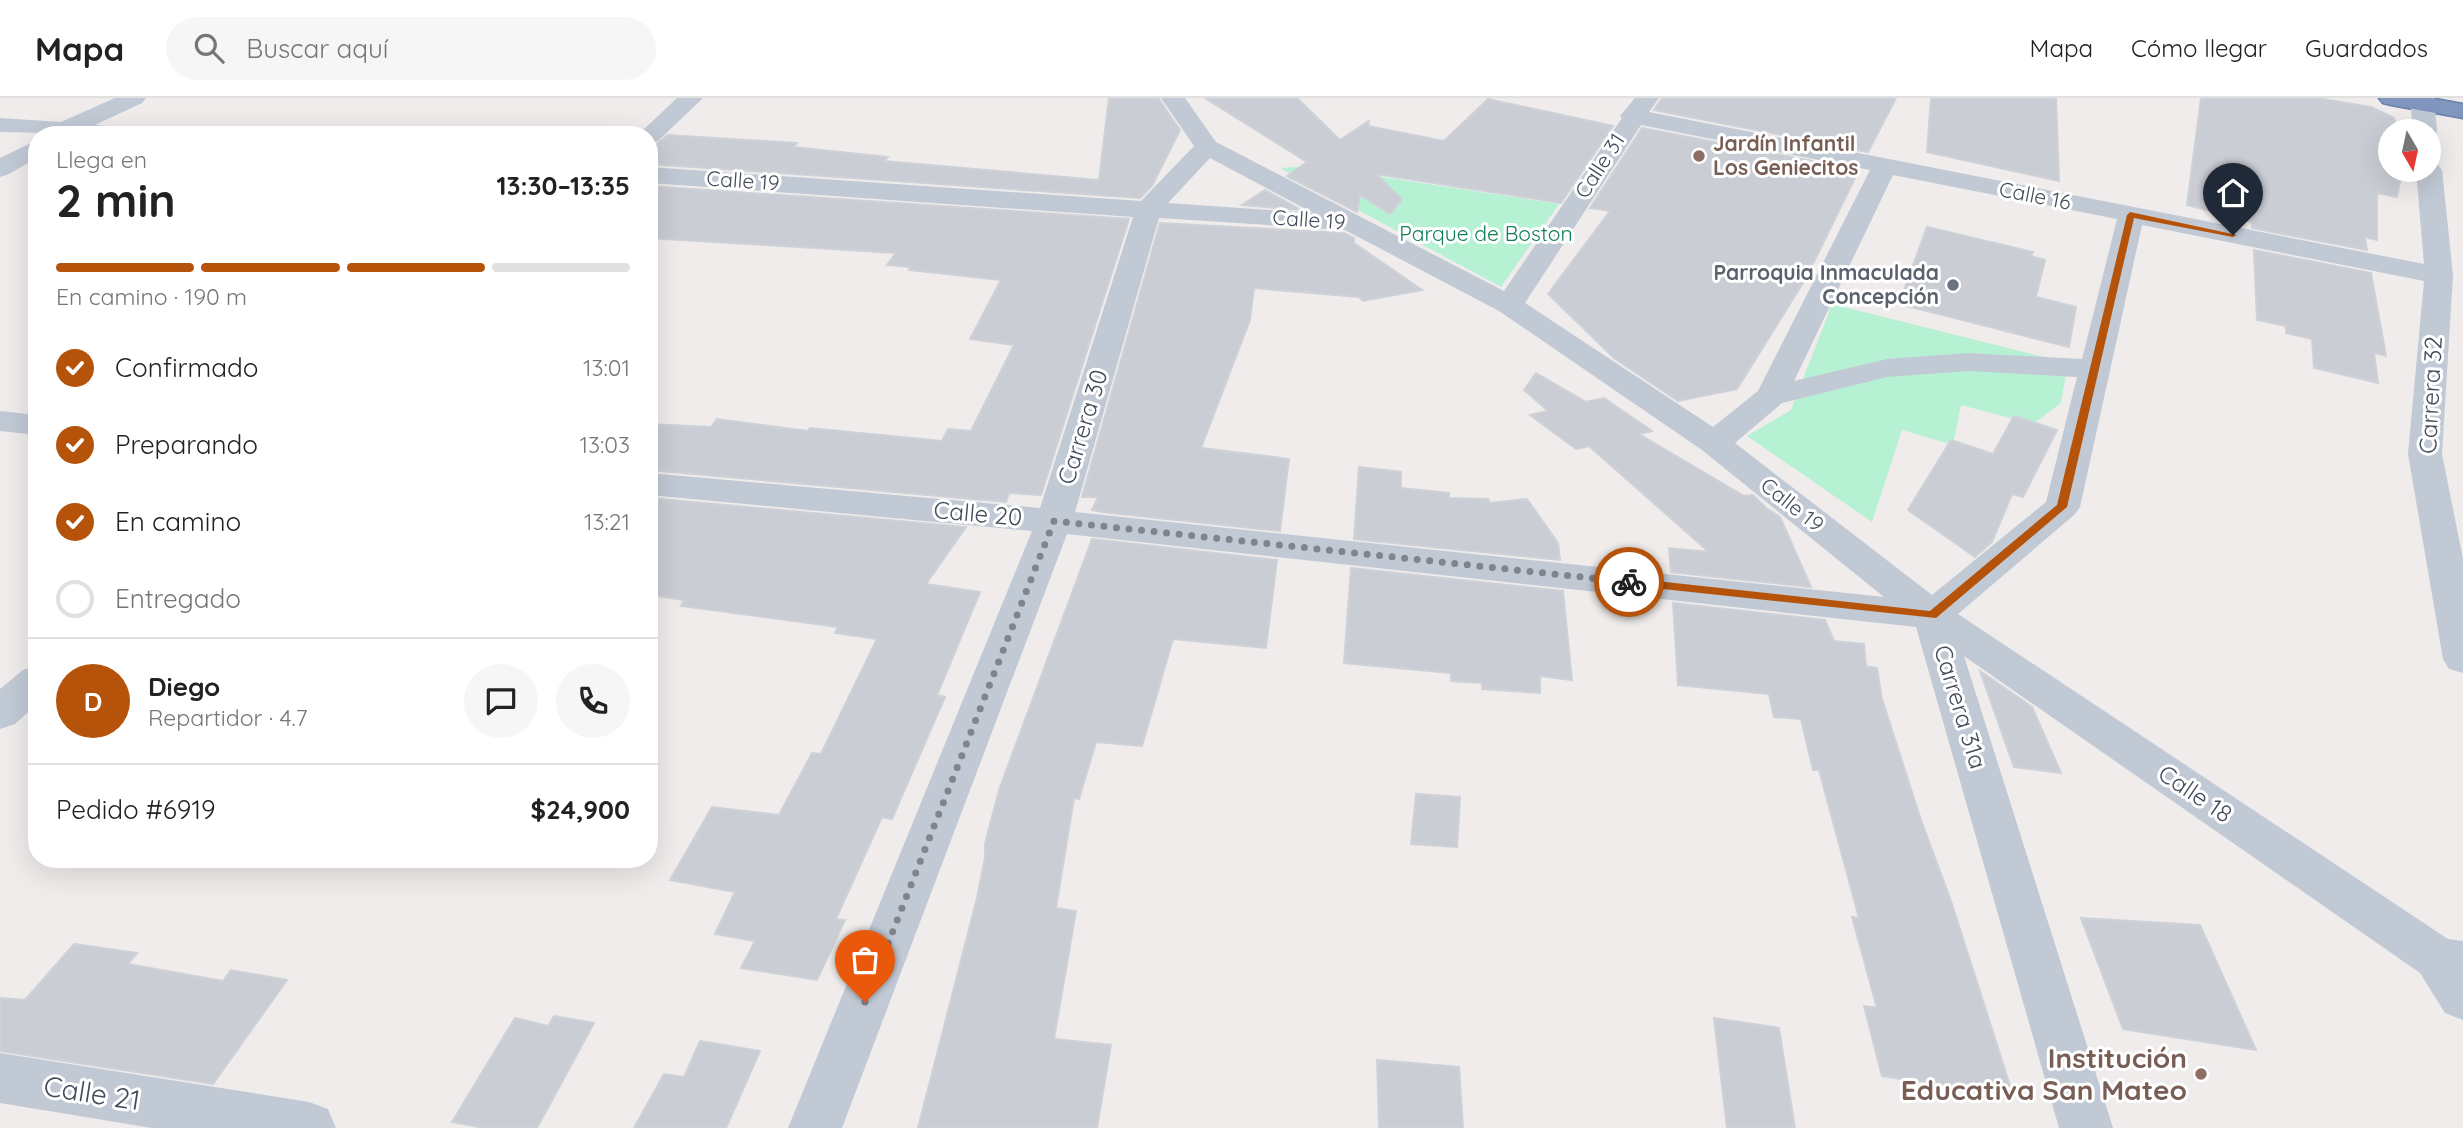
<!DOCTYPE html>
<html lang="es">
<meta charset="utf-8">
<style>
:root{--surface:#fff;--page:#f6f6f6;--text:#222;--muted:#767676;--line:#e0e0e0;--accent:#b45309}
body{margin:0;font-family:Quicksand,sans-serif;background:var(--page);color:var(--text);height:100vh;display:flex;flex-direction:column;font-size:26px;white-space:nowrap}
*{box-sizing:border-box;margin:0}
p{font-size:23px;color:var(--muted)}
.icon{flex:none;width:38px;height:38px;fill:none;stroke:currentColor;stroke-width:2;stroke-linecap:round;stroke-linejoin:round}
.map{position:relative;flex:1;overflow:hidden}
.sheet{position:absolute;left:28px;top:28px;width:630px;height:742px;display:flex;flex-direction:column;background:var(--surface);border-radius:28px;box-shadow:0 7px 28px #0002}
.sheet>*{flex:none}
.needle{width:46px;rotate:171deg}
.fabs{position:absolute;left:2378px;top:21px;display:grid;gap:14px}
.fabs a{display:grid;place-items:center;width:63px;height:63px;border-radius:50%;background:var(--surface);box-shadow:0 7px 28px #0002;font-size:35px}
.pin{position:absolute;display:grid;place-items:center;width:60px;height:60px;color:#fff;margin:-72px -30px;border-radius:50% 50% 50% 0;rotate:-45deg;box-shadow:0 0 7px #0007}
.pin .icon{rotate:45deg}
.courier{position:absolute;display:grid;place-items:center;width:70px;height:70px;margin:-35px;border:5px solid #b45309;border-radius:50%;background:#fff;color:#222;box-shadow:0 2px 9px #0007}
.overview em{font-style:normal;font-weight:700}
.overview div{display:flex;flex-direction:column-reverse}
.overview{display:flex;align-items:center;justify-content:space-between;height:119px;padding:0 28px}
h1{font-size:46px;font-weight:700;line-height:52px}
.bar{display:grid;grid-template-columns:repeat(4,1fr);gap:10px 7px;align-content:center;height:84px;padding:0 28px}
.bar i{height:9px;border-radius:5px;background:var(--line)}
.bar .active{background:var(--accent)}
.bar p{grid-column:span 4}
.line{display:flex;align-items:center;gap:18px;padding:0 28px;border-top:2px solid var(--line)}
.line div{flex:1}
.round{display:grid;place-items:center;flex:none;width:74px;height:74px;border-radius:37px;background:var(--page)}
ol{padding:0 28px;list-style:none}
li{display:flex;align-items:center;gap:21px;height:77px}
li p{margin-inline-start:auto}
li .icon{padding:7px;border-radius:50%;background:var(--accent);color:#fff;stroke-width:4}
li:last-child{color:var(--muted)}
li i{width:38px;height:38px;border:4px solid var(--line);border-radius:50%}
header{display:flex;align-items:center;gap:42px;box-sizing:border-box;height:98px;padding:0 35px;background:var(--surface);border-bottom:2px solid var(--line)}
header strong{font-size:33px}
nav{display:flex;gap:38px;margin-inline-start:auto;font-size:24px}
.search{width:490px;height:63px;background:var(--page);display:flex;align-items:center;gap:18px;box-sizing:border-box;padding:0 24px;border-radius:38px;color:var(--muted);font-size:26px}
.map>svg:first-child{display:block}
.green{fill:#b6f1d4}
.building{fill:#cacdd4;stroke:#cfd1d8;stroke-width:2}
.lines{fill:none;stroke-linecap:round;stroke-linejoin:round}
.highway-casing{stroke:#6b81ab;stroke-width:3}
.street{fill:#c1c9d5;fill-rule:evenodd}
.highway{fill:#8096bf;fill-rule:evenodd}
.route{fill:#b45309}
.done{stroke:#7f848d;stroke-width:7;stroke-dasharray:0 12.6}
.education-dot{fill:#8d6e63;stroke:#fff;stroke-width:2.5}
.worship-dot{fill:#6b7280;stroke:#fff;stroke-width:2.5}
.labels{text-anchor:middle;stroke-width:6;stroke-linejoin:round;paint-order:stroke}
.far-education-label{font-size:21px;font-weight:bold;fill:#785e54;stroke:#fff;text-anchor:start}
.far-street-label{font-size:21px;fill:#434c5a;stroke:#fff}
.far-park-label{font-size:21px;fill:#107f56;stroke:#fff}
.far-worship-label{font-size:21px;font-weight:bold;fill:#5b616d;stroke:#fff;text-anchor:end}
.street-label{font-size:24px;fill:#434c5a;stroke:#fff}
.near-education-label{font-size:28px;font-weight:bold;fill:#785e54;stroke:#fff;text-anchor:end}
.near-street-label{font-size:28px;fill:#434c5a;stroke:#fff}
</style>
<header>
<strong>Mapa</strong>
<div class="search"><svg class="icon" aria-label="search" viewBox="0 0 24 24"><circle cx="10" cy="10" r="6"/><path d="M15 15l6 6"/></svg>Buscar aquí</div>
<nav><a>Mapa</a><a>Cómo llegar</a><a>Guardados</a></nav>
</header>
<div class="map">
<svg width="2463" height="1030" viewBox="0 0 2463 1030">
<rect width="100%" height="100%" fill="#efeceb"/>
<path class="green" d="M1311 68 1559 106 1501 189 1280 70Z
M1832 206 2068 265 2061 305 2033 326 1961 307 1953 347 1902 332 1872 424 1747 338 1791 312Z"/>
<path class="building" d="M1109 0H1158L1180 32 1152 88 1140 100 649 66V52L668 37 797 45 793 49 888 59 884 63 1099 82Z
M1205 0H1297L1340 42 1369 23 1368 28 1444 43 1488 1 1613 28 1561 105 1376 76 1402 101 1390 116 1360 97 1357 114 1287 78 1307 64Z
M1662 0H1896L1868 54 1654 12Z
M1931 0H2056L2059 83 1927 54Z
M2201 0H2317L2371 9 2394 20 2397 33H2390V72H2402L2397 99 2377 95V142L2365 139 2367 152 2252 130V124L2187 107Z
M1642 30 1859 72 1806 180 1737 291 1678 303 1614 260 1548 196 1610 113 1590 110Z
M649 88 1129 121 1041 397 1009 395 1006 404 649 372V326L711 329 717 321 808 333 810 330 942 343 948 331 971 333 1014 247 970 241 1001 182 909 172 911 169 887 167 896 155 649 140Z
M1265 92 1301 112 1242 107Z
M1160 125 1344 135 1354 140V145L1422 192 1363 203 1359 199 1254 190 1250 222 1201 350 1289 361 1280 433 1102 414 1092 412 1098 399H1082Z
M1927 129 2033 154 2031 158 2045 162 2036 199 2076 209 2069 249 1899 206Z
M2254 152 2371 175 2386 258 2374 255 2378 285 2314 270 2312 241 2286 235V228L2257 222Z
M1536 275 1586 304 1604 300 1652 333 1639 336 1744 398 1753 397 1766 410 1780 419 1811 489 1671 474 1669 450 1709 454 1589 348 1576 351 1530 317 1548 313 1524 292Z
M2014 318 2057 332 2023 399 2012 396 1992 444 1975 459 1908 412 1951 342 1993 356Z
M1359 369 1401 374V390L1449 395V400L1488 401 1490 405 1527 401 1558 445 1560 462 1354 441Z
M649 400 966 429 926 486 980 494 937 597 945 599 892 721 882 719 836 821 845 822 817 882 741 870 755 843 715 836 735 794 670 782 712 709 779 717 812 655 821 656 877 541 835 535 838 529 681 508 684 502 649 497Z
M1092 441 1277 462 1266 550 1173 541 1142 648 1096 644 1079 701 1074 700 1056 810 1076 813 1054 941 1111 947 1097 1030H918L977 800 985 760V746L999 692Z
M1351 470 1563 493 1572 582 1540 578V595L1482 591V585L1451 583V575L1344 565Z
M1673 505 1825 522 1834 543 1864 546 1866 568 1877 570 1882 601 1921 722 1951 803 2013 997 1882 978 1864 908 1877 910 1852 819 1859 820 1819 672H1813L1801 621 1774 619 1769 596 1678 587Z
M1980 573 2032 609 2061 675 2014 669Z
M1416 696 1460 699 1457 749 1411 746Z
M2081 820 2200 827 2256 952 2123 931Z
M74 846 137 855 128 866 223 883 231 872 287 882 213 986 0 953V900L25 902Z
M554 918 594 925 537 1030H485L452 1024 515 920 548 928Z
M1714 920 1779 930 1795 1030H1727Z
M700 943 760 953 726 1030H634L664 976 684 979Z
M1377 962 1459 969 1463 1030H1379Z"/>
<g class="lines">
<g class="highway-casing">
<path id="highway" d="M2379 0H2430L2463 6V20L2391 7 2383 5Z"/>
</g>
<path class="street" d="M115 0H146L142 5 95 27 146 32 149 37 0 34V20L61 24Z
M677 0H703L658 43 649 45V37H638Z
M1161 0H1185L1216 44 1504 193 1622 20 1620 18 1635 0H1659L1649 14 2424 166 2416 72H2429V64L2438 67 2442 72 2453 177 2442 356 2463 461V575L2449 571 2443 561 2408 356 2424 183 2142 127 2080 409 2074 417 1958 516 2448 841 2463 843V922L2445 915 2420 875 1964 558 2113 1030H2059L1916 529 1067 436 842 1030H788L1032 433 649 397V375L1040 410 1133 119 649 85V69L1141 103 1194 48ZM1641 27 1870 72 1758 293 1713 329 1525 205ZM1210 60 1313 115 1168 105ZM1893 77 2117 121 2082 261 1968 255 1887 261 1794 283ZM1159 120 1345 132 1499 213 1702 352 1884 499 1075 414ZM1968 273 2077 279 2046 404 1932 497 1735 345 1782 305 1887 279Z
M2410 0H2434L2437 33 2434 38 2429 39V33H2413Z
M37 42V60L9 76 0 79V60Z
M0 313 37 317V337L0 333Z
M37 567V606L15 626 0 631V591L23 572Z
M0 955 309 1004 328 1011 336 1030H152L0 1005Z"/>
<use href="#highway" class="highway"/>
</g>
<path class="route" d="M2130 114 2237 137 2233 139 2134 120 2067 409 1936 520 1625 487 1623 484 1629 480 1930 513 2057 407 2127 117Z"/>
<g class="lines">
<path class="done" d="M865 904 1054 423 1629 484"/>
</g>
<g class="education-dot">
<circle cx="1699" cy="58" r="7"/>
<circle cx="2201" cy="976" r="7"/>
</g>
<circle class="worship-dot" cx="1953" cy="187" r="7"/>
<g class="labels">
<g class="far-education-label">
<text x="1713" y="53">Jardín Infantil<tspan x="1713" dy="24">Los Geniecitos</tspan></text>
</g>
<g class="far-street-label">
<text transform="translate(1600 68) rotate(-57)" y="7">Calle 31</text>
<text transform="translate(743 83) rotate(4)" y="7">Calle 19</text>
<text transform="translate(2035 98) rotate(11)" y="7">Calle 16</text>
<text transform="translate(1309 122) rotate(4)" y="7">Calle 19</text>
<text transform="translate(1792 407) rotate(38)" y="7">Calle 19</text>
</g>
<g class="far-park-label">
<text x="1486" y="143">Parque de Boston</text>
</g>
<g class="far-worship-label">
<text x="1939" y="182">Parroquia Inmaculada<tspan x="1939" dy="24">Concepción</tspan></text>
</g>
<g class="street-label">
<text transform="translate(2431 297) rotate(-87)" y="8">Carrera 32</text>
<text transform="translate(1083 329) rotate(-73)" y="8">Carrera 30</text>
<text transform="translate(978 416) rotate(5)" y="8">Calle 20</text>
<text transform="translate(1960 609) rotate(73)" y="8">Carrera 31a</text>
<text transform="translate(2195 696) rotate(34)" y="8">Calle 18</text>
</g>
<g class="near-education-label">
<text x="2187" y="970">Institución<tspan x="2187" dy="32">Educativa San Mateo</tspan></text>
</g>
<g class="near-street-label">
<text transform="translate(92 995) rotate(9)" y="10">Calle 21</text>
</g>
</g>
</svg>
<div class="fabs">
<a><svg class="needle" viewBox="-14 -14 28 28"><path d="M0-13l5 13h-10z" fill="#e53935"/><path d="M0 13l5-13h-10z" fill="#767676"/></svg></a>
</div>
<div class="pin" style="left:865px;top:904px;background:#ea580c"><svg class="icon" aria-label="bag" viewBox="0 0 24 24"><path d="M5 8h14l-1 12H6zM9 8a3 3 0 0 1 6 0"/></svg></div>
<div class="pin" style="left:2233px;top:137px;background:#1f2937"><svg class="icon" aria-label="home" viewBox="0 0 24 24"><path d="M3 11l9-7 9 7M6 9v11h12V9"/></svg></div>
<div class="courier" style="left:1629px;top:484px"><svg class="icon" aria-label="bike" viewBox="0 0 24 24"><circle cx="6" cy="16" r="4"/><circle cx="18" cy="16" r="4"/><path d="M6 16l4-8h5l3 8M10 8l3 8H6M13 5h3"/></svg></div>
<section class="sheet">
<div class="overview"><div><h1>2 min</h1><p>Llega en</p></div><em>13:30–13:35</em></div>
<div class="bar"><i class="active"></i><i class="active"></i><i class="active"></i><i></i><p>En camino · 190 m</p></div>
<ol>
<li><svg class="icon" aria-label="check" viewBox="0 0 24 24"><path d="M5 12l5 5 9-10"/></svg>Confirmado<p>13:01</p></li>
<li><svg class="icon" aria-label="check" viewBox="0 0 24 24"><path d="M5 12l5 5 9-10"/></svg>Preparando<p>13:03</p></li>
<li><svg class="icon" aria-label="check" viewBox="0 0 24 24"><path d="M5 12l5 5 9-10"/></svg>En camino<p>13:21</p></li>
<li><i></i>Entregado</li>
</ol>
<div class="line" style="height:126px"><b class="round" style="background:var(--accent);color:#fff">D</b><div><b>Diego</b><p>Repartidor · 4.7</p></div><a class="round"><svg class="icon" aria-label="chat" viewBox="0 0 24 24"><path d="M4 5h16v11H9l-5 4z"/></svg></a><a class="round"><svg class="icon" aria-label="phone" viewBox="0 0 24 24"><path d="M5 4h4l2 5-3 2q2 4 5 5l2-3 5 2v4C11 20 4 13 5 4z"/></svg></a></div>
<div class="line" style="height:91px"><div>Pedido #6919</div><b>$24,900</b></div>
</section>
</div>
